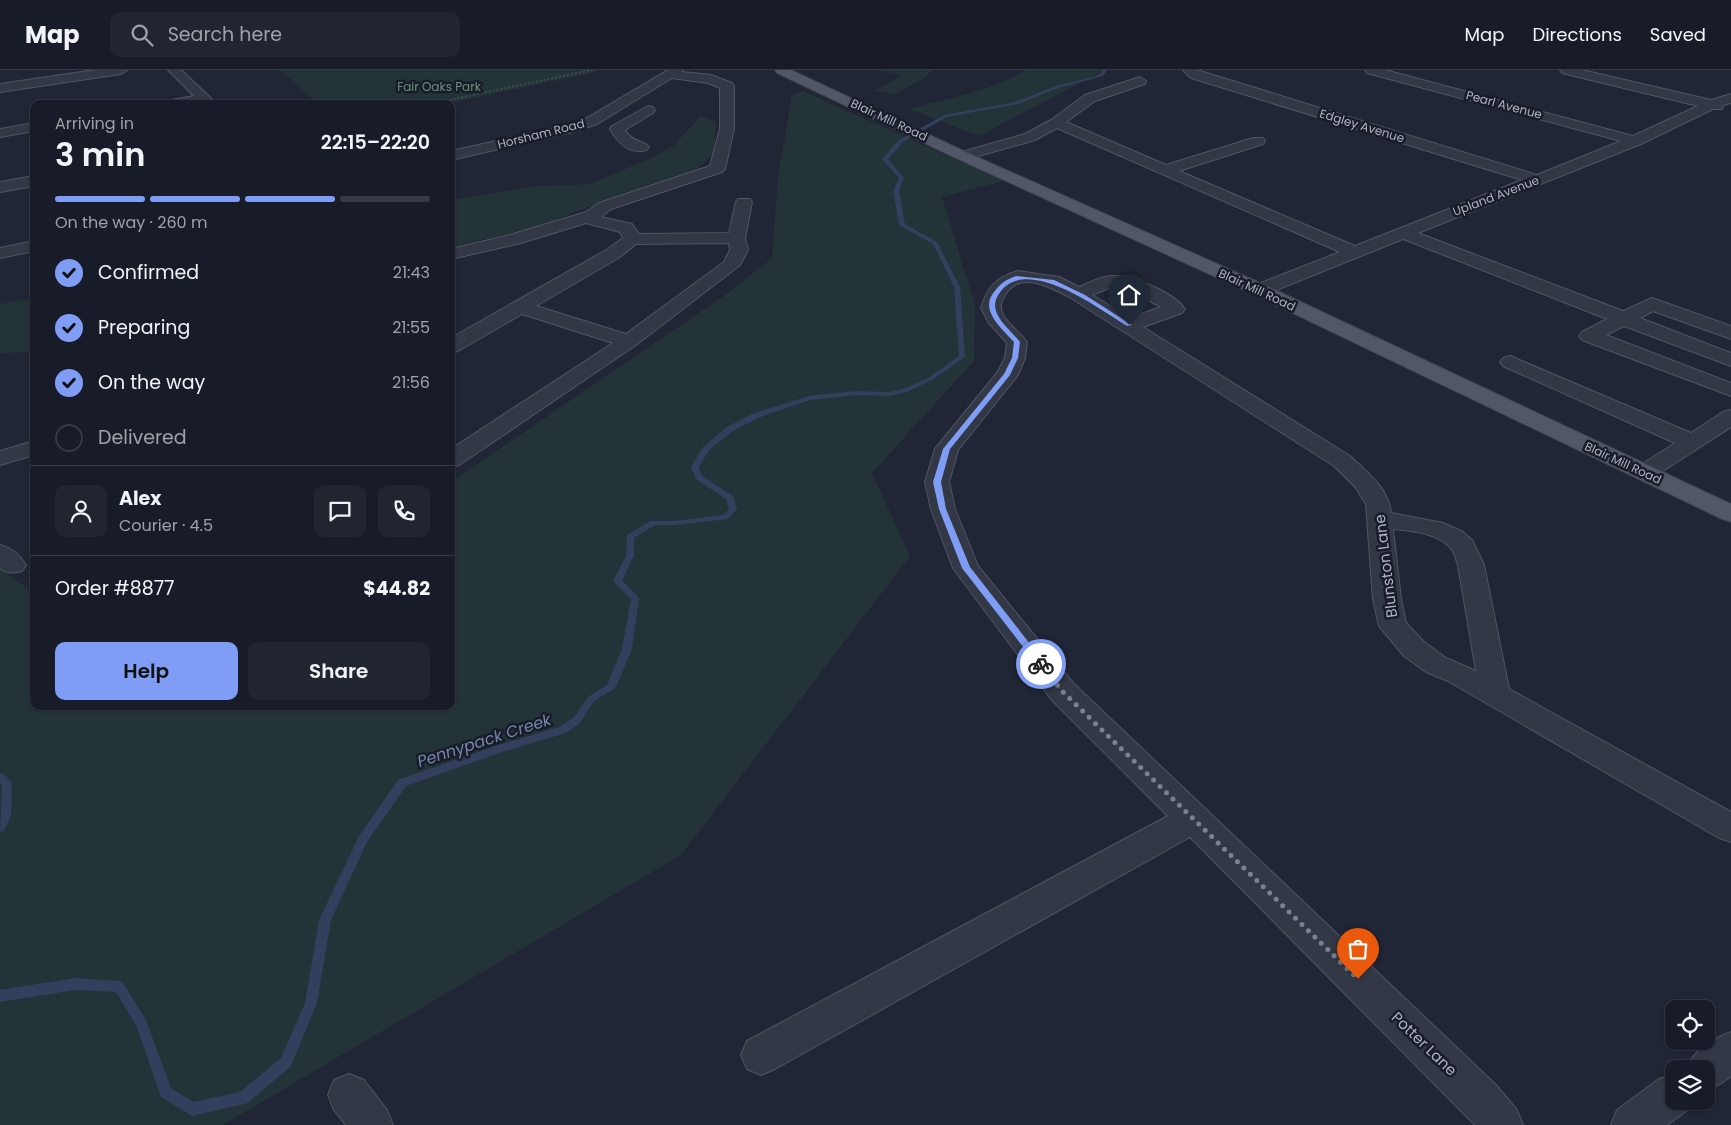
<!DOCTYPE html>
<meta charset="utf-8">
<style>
:root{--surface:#181c28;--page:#212530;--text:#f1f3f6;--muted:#9fa1a8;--line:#363a45;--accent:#809df5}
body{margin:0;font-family:Poppins,sans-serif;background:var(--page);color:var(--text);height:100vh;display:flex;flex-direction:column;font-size:19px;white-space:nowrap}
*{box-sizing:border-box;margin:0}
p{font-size:16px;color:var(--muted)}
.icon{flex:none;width:28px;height:28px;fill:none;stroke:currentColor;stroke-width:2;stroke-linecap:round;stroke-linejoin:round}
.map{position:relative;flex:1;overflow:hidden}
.panel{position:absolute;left:30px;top:30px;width:425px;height:610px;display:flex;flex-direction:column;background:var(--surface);border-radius:10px;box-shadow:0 1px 4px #0004,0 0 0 1px var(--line)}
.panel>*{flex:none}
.tools{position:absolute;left:1665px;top:930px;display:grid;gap:10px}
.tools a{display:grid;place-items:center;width:50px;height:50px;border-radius:10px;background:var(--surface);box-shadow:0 1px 4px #0004,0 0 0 1px var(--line);font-size:25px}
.pin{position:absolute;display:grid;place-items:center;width:42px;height:42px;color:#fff;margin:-51px -21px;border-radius:50% 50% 50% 0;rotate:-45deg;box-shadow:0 0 5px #0007}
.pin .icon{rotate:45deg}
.courier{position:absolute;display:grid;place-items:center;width:50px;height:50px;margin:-25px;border:4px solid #809df5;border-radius:50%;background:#fff;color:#222;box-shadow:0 1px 6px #0007}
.head em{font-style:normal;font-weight:600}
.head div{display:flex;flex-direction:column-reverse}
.head{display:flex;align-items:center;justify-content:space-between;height:85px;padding:0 25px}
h1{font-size:32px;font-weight:600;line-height:38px}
.bar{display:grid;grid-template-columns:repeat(4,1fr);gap:8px 5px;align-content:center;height:60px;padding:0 25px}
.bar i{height:6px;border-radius:4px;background:var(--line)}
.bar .on{background:var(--accent)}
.bar p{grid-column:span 4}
.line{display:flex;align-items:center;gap:12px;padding:0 25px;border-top:1px solid var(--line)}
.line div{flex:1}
.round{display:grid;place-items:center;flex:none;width:52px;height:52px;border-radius:10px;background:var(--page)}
ol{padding:0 25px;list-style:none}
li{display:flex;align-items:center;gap:15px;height:55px}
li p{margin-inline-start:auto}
li .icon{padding:5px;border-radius:50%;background:var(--accent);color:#111;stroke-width:4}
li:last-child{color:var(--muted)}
li i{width:28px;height:28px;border:2px solid var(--line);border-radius:50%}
.button{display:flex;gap:10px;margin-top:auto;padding:10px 25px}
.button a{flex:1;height:58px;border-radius:10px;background:var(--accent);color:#111;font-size:20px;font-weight:600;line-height:58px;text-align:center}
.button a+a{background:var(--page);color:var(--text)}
header{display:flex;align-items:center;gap:30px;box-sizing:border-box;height:70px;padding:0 25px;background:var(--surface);border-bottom:1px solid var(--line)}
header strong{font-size:24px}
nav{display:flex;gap:28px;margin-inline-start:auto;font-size:18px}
.search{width:350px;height:45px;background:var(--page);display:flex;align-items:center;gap:12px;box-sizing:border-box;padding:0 18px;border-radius:10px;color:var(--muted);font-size:19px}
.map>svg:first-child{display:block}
.green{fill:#233337}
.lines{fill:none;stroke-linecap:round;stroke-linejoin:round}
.stream{fill:#333f5d;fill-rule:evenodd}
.minor-casing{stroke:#505564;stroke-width:2}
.major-casing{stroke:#3c414f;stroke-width:2}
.path{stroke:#3f4e54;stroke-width:2;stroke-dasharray:2 2;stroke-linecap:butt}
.minor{fill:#333846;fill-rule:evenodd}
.major{fill:#515766;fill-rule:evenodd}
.route{fill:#809df5}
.done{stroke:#7c8191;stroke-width:5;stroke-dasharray:0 9}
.labels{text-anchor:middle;stroke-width:5;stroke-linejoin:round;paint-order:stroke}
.far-park-label{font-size:12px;fill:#669276;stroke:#191d2a}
.far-street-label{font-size:12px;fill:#adb2c3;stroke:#191d2a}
.street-label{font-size:15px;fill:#adb2c3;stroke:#191d2a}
.water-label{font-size:16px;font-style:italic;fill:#7585ab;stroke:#191d2a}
</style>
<header>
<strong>Map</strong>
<div class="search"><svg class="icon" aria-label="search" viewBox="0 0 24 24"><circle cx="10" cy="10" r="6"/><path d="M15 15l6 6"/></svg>Search here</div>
<nav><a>Map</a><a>Directions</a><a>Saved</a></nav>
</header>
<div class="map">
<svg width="1731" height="1055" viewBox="0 0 1731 1055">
<rect width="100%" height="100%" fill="#202635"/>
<path class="green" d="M280 0H599L593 3 445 34H318Z
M877 0H932L925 8 895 24 875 21 903 5Z
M1025 0H1105L979 66 909 39C947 28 991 22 1025 0Z
M803 21 1004 111 942 127 975 235 974 291 872 403 910 486 681 785 223 1055H0V499L34 523V636H451V412L728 223 772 188 778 107 792 25Z
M701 46 716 52 714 83 695 101 591 136 531 159 451 177V130L537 116 590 114 651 88 673 76Z
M34 228V282L0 283V234Z"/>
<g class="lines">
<path class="stream" d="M1103 0H1107L1103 6 1058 18 1018 34 947 47 903 72 888 89 904 108 899 121 905 154 937 172 960 217 965 287 932 310 907 322 888 326 857 325 810 330 758 348 733 361 709 380 699 397 702 406 733 426 737 439 728 449 676 455H655L634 468V486L622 510 639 528 632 579 616 617 614 619 594 631 580 653 566 663 502 682 406 716 367 772 331 850 317 933 291 996 248 1033 192 1046 161 1027 137 957 116 922 75 920 0 932V920L75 908 119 911 123 913 146 950 171 1018 193 1032 240 1022 281 988 305 933 319 850 359 766 398 710 495 676 559 657 574 647 588 627 607 615 622 579 631 529 613 511 626 486 627 465 650 451H676L723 445 729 439 726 429 696 409 691 397 703 377 727 357 752 344 809 326 857 321 888 322 903 319 928 308 959 286 954 217 933 174 899 155 893 121 899 108 883 90V88L899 70 944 45 1015 32 1056 16 1093 7 1100 4Z
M0 703 4 704 12 713 11 745 4 761 0 762 2 715 0 713Z"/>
<g class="minor-casing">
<path id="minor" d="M95 0H127L121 4 0 22V14Z
M168 0H181L217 34H164L166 31 194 26Z
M668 0H683L682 2 711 5 732 13 734 16V59L725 99 722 102 611 139 601 147 632 154 639 164 729 163 736 132 738 129H750L752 132 745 168 748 180 740 195 636 275 459 395 451 397V379L613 273 522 244 458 281 451 283V268L608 179 623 168 620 162 586 153 521 173 451 189V179L510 165 586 142 599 133 710 96 720 59V18L708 13 672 8 597 54 573 62 451 90V81L564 56 587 48ZM729 173 730 180 724 192 626 264 536 236 620 187 636 174Z
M1183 0H1197L1537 105 1621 71 1367 3 1365 0H1385L1633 66 1698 36 1562 3 1560 0H1582L1711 30 1731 24V33L1723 35 1722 39H1713L1641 74 1418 163 1623 241 1652 228 1731 256V269L1653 241 1640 248 1731 283V296L1624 256 1606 265 1731 313V326L1582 270 1579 266 1582 262 1607 249 1403 169 1267 224 1260 226 1253 224 1251 220 1253 216 1340 182 1057 58 1035 70 968 89H958L955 86 958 83 1025 64 1051 50 1085 25 1140 7 1146 11 1145 14 1095 31 1066 52 1166 95 1253 68H1263L1265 71 1263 74 1179 101 1355 176 1522 110 1191 8Z
M648 36 653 37 655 40 653 43 625 60C634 74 642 69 649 77L647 80C629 85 618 73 610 59L612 56Z
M34 53V61L0 67V59Z
M34 106V116L0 122V112Z
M34 171V181L0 188V178Z
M1018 201 1059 207 1079 217C1089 213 1101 206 1112 206 1132 205 1173 222 1185 239L1182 243 1143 257 1350 386C1367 402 1389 419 1391 443L1443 453 1463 462 1472 470 1484 495 1509 619 1731 742V772L1719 768 1448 611 1426 602 1404 586 1379 556 1373 529 1366 434 1356 418 1334 396 1071 228C1054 219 1023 201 1008 221 1004 226 1000 233 1001 239 1003 251 1020 262 1027 272L1025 288 1018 305 958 380 949 412 955 439 978 496 1073 613 1496 1015 1517 1040 1523 1055H1475L1190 767 775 999 761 1005 747 999 741 985 747 971 1168 746 1051 629 953 498 931 439 925 412 935 379 997 303 1005 288 1007 273 989 253 981 238C987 217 997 207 1018 201ZM1112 217H1123L1161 237 1130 248 1092 225ZM1393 459C1412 461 1440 463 1452 480 1455 484 1456 490 1458 495L1476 601 1446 588 1424 572 1406 553 1401 529Z
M1510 286 1691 363 1723 342 1731 340V357L1652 408 1644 410 1636 408 1632 403 1636 398 1675 373 1503 296 1500 292 1503 288Z
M34 371V385L0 395V381Z
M0 475C12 478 20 485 26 495L22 501C14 503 7 504 0 498Z
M1731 962V1006L1720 1014 1706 1020V999H1686C1694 980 1712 969 1731 962Z
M349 1004 364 1010 387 1040 393 1055H346L334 1040 328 1025 334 1010Z
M1674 1004V1031H1692L1689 1039 1667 1055H1611L1617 1040 1659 1009Z"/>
</g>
<g class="major-casing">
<path id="major" d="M775 0H791L968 83 1267 216 1731 434V452L1722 449 1253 224 958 89 777 3Z"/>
</g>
<path class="path" d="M430 34 592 0"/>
<use href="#minor" class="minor"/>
<use href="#major" class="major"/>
</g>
<path class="route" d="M1016 206 1054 210 1085 225 1132 255 1127 256C1099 239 1029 186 1001 221 984 241 1008 257 1020 272L1018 288 1010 305 950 379 941 412 946 439 970 497 1044 592V596H1038L962 498 939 439 933 412 943 379 1004 304 1012 288 1014 272C1002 259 979 240 994 222 1001 213 1005 210 1016 206Z"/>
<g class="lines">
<path class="done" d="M1041 594 1062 621 1358 909"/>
</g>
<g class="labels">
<g class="far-park-label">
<text x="439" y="21">Fair Oaks Park</text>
</g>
<g class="far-street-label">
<text transform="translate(1504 35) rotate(15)" y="4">Pearl Avenue</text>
<text transform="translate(889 50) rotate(25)" y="4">Blair Mill Road</text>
<text transform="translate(1362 56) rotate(17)" y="4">Edgley Avenue</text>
<text transform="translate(541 64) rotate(-14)" y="4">Horsham Road</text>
<text transform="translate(1496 126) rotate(-21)" y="4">Upland Avenue</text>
<text transform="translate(1257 220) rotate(25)" y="4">Blair Mill Road</text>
<text transform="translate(1623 393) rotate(25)" y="4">Blair Mill Road</text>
</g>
<g class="street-label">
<text transform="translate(1386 496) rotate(-97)" y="5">Blunston Lane</text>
<text transform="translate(1424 974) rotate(44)" y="5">Potter Lane</text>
</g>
<g class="water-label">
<text transform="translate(484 670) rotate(-18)" y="6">Pennypack Creek</text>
</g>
</g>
</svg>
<div class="tools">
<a><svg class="icon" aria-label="locate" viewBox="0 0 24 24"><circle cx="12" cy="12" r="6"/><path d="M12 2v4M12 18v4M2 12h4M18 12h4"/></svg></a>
<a><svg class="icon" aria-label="layers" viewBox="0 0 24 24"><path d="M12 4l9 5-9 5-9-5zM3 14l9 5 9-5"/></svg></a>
</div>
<div class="pin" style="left:1358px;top:909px;background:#ea580c"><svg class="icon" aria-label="bag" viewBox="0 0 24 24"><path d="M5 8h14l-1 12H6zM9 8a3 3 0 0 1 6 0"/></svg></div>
<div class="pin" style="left:1129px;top:255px;background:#1f2937"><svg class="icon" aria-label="home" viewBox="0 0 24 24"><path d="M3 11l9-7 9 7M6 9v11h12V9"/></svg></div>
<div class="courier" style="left:1041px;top:594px"><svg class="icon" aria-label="bike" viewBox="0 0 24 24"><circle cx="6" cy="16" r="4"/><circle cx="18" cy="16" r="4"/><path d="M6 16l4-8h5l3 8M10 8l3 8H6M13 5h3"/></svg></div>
<section class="panel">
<div class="head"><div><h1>3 min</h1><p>Arriving in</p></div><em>22:15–22:20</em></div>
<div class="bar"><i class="on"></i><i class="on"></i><i class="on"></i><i></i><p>On the way · 260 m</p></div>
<ol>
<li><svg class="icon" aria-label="check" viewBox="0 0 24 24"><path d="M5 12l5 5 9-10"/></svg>Confirmed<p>21:43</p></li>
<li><svg class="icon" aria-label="check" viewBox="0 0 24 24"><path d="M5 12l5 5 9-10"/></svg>Preparing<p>21:55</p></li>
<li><svg class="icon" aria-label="check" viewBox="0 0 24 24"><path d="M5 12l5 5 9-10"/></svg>On the way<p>21:56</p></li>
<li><i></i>Delivered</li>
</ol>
<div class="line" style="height:90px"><a class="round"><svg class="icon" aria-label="person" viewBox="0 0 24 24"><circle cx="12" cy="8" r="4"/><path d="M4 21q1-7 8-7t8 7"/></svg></a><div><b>Alex</b><p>Courier · 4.5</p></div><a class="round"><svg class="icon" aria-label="chat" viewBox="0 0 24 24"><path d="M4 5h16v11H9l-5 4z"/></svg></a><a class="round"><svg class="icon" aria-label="phone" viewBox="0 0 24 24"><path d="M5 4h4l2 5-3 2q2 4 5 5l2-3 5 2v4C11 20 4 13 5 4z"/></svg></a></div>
<div class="line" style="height:65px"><div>Order #8877</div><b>$44.82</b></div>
<div class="button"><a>Help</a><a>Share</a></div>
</section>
</div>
